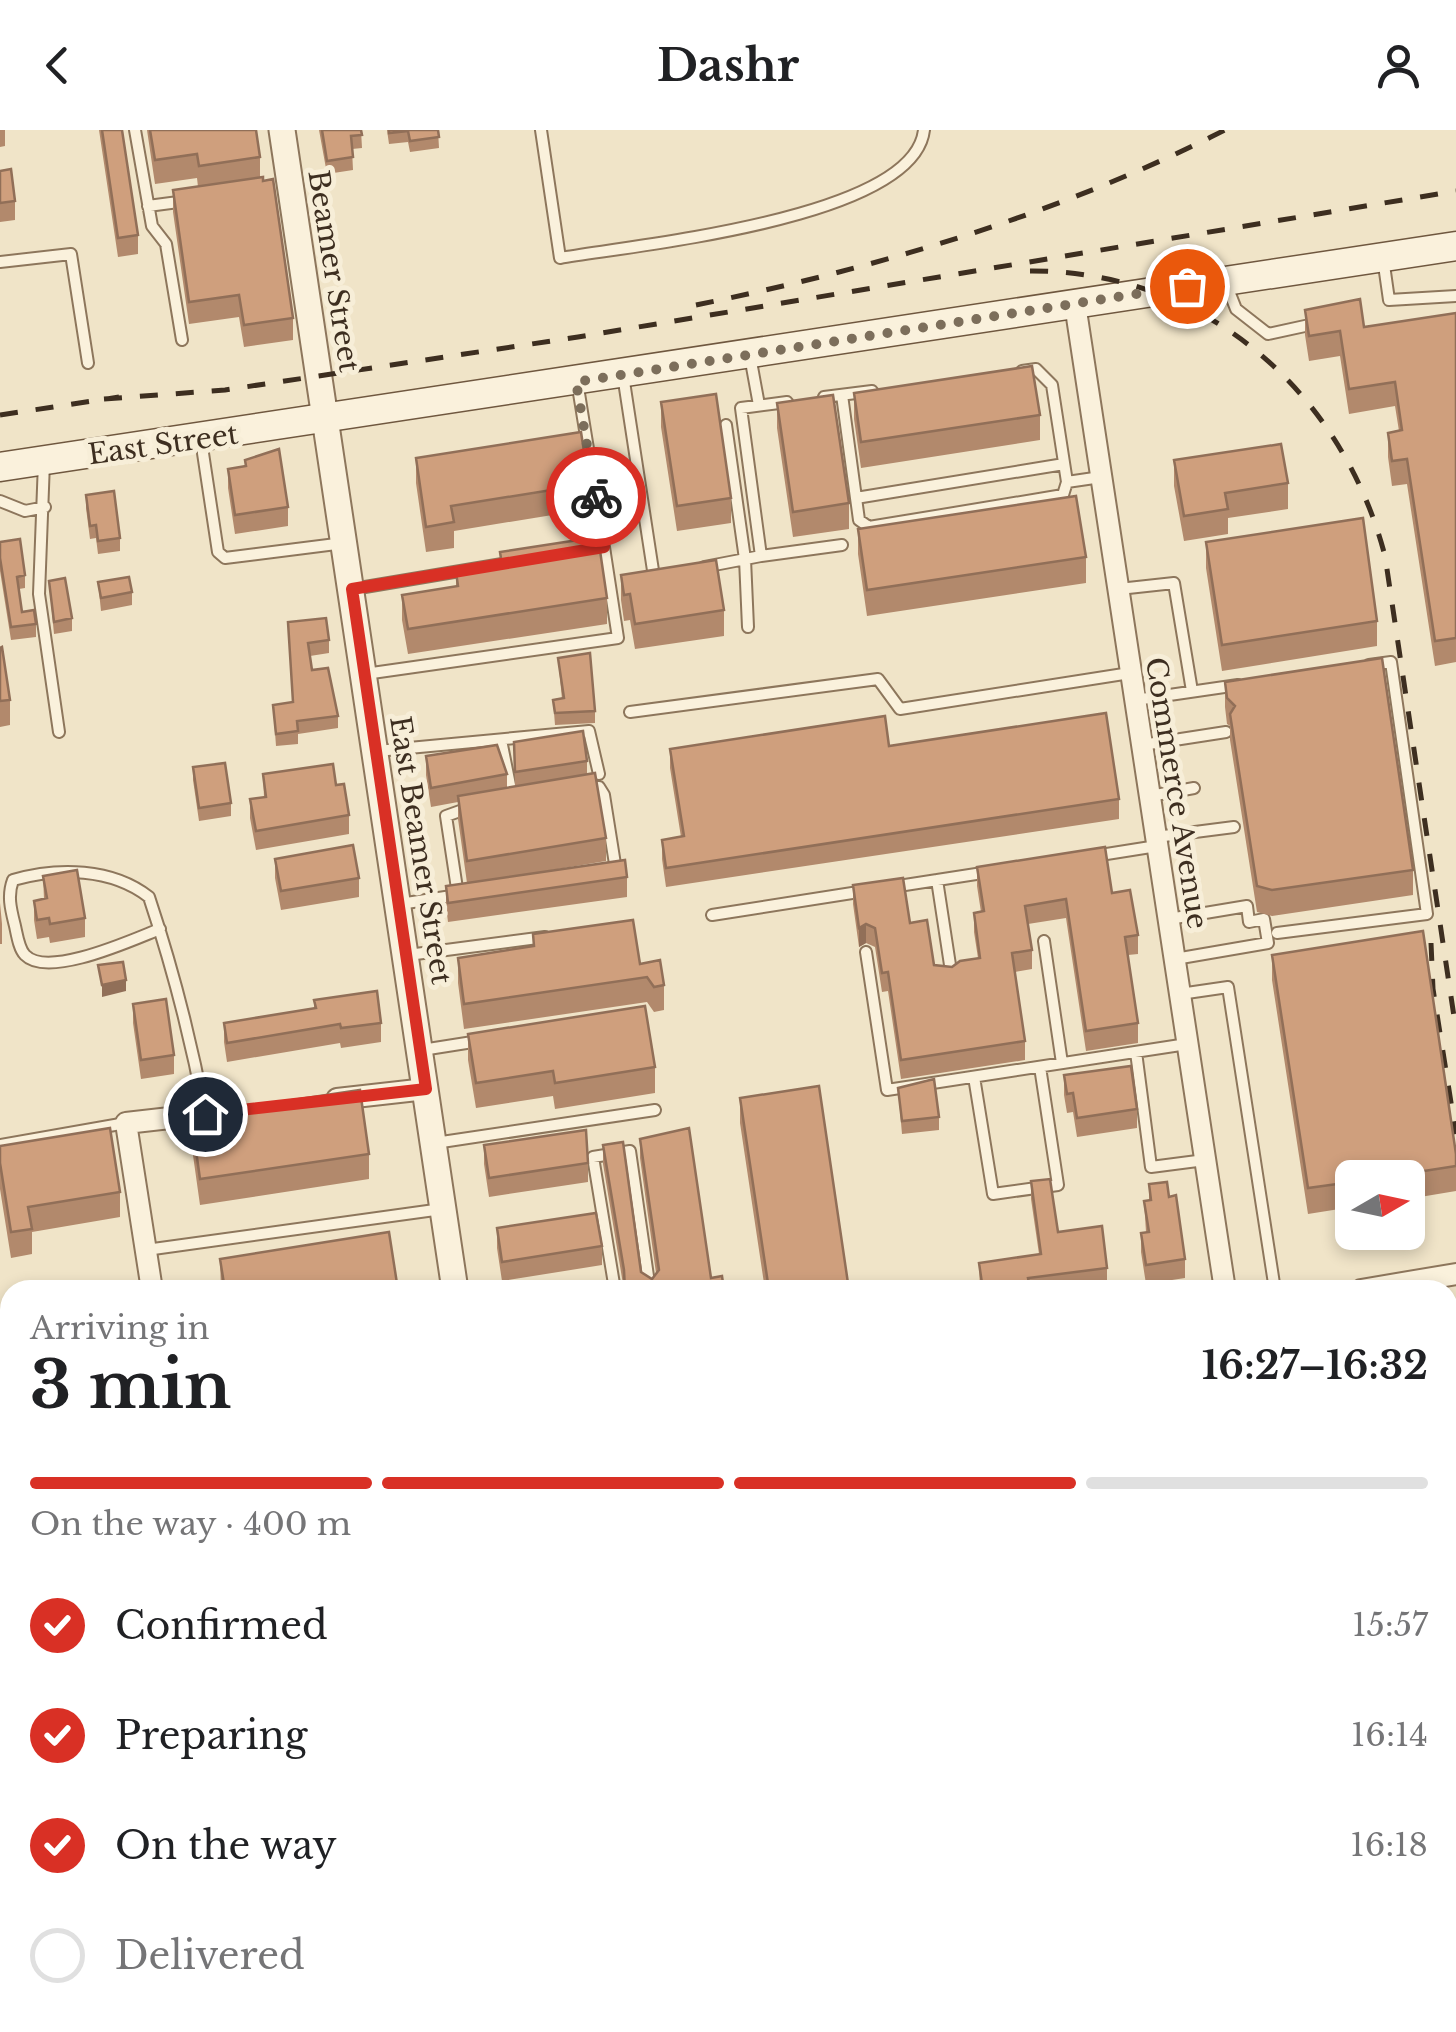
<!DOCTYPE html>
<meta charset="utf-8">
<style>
:root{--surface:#fff;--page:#f2f2f2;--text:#202124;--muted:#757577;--line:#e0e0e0;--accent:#d93025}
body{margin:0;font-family:"Libre Baskerville",serif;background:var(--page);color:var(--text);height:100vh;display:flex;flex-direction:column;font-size:38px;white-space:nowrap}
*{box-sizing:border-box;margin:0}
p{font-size:32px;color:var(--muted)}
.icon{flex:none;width:55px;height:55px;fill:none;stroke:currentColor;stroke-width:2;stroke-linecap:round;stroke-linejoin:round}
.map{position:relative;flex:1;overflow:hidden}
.panel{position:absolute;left:0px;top:1150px;width:1458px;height:752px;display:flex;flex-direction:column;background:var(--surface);border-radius:30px 30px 0 0;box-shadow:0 5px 15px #0003}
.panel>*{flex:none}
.needle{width:65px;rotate:81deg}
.buttons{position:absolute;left:1335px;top:1030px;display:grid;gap:20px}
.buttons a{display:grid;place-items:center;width:90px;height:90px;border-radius:15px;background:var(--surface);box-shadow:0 5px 15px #0003;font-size:50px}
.pin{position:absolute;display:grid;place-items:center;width:85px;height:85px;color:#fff;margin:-42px;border:5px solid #fff;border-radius:50%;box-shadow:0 2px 10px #0007}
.courier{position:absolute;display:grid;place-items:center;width:100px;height:100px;margin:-50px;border:8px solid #d93025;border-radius:50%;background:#fff;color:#222;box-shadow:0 2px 12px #0007}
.headline em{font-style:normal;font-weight:800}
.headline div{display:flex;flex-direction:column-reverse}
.headline{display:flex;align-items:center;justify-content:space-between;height:170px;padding:0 30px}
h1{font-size:65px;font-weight:800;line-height:75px}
.bar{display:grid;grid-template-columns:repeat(4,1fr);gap:15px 10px;align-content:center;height:120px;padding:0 30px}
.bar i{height:12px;border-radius:8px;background:var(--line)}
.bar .selected{background:var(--accent)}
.bar p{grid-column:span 4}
ol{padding:0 30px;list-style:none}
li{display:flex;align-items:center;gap:30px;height:110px}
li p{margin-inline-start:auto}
li .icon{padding:10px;border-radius:50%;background:var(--accent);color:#fff;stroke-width:4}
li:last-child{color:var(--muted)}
li i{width:55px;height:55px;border:5px solid var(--line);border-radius:50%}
header{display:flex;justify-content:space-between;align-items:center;height:130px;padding:0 30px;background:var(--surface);font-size:45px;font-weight:800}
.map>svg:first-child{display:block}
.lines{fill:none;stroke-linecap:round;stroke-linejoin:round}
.service-casing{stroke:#8d765c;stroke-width:14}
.minor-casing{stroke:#8d765c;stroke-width:24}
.tertiary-casing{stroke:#8d765c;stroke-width:29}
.secondary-casing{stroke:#6f573f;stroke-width:31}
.service{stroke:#faf1dc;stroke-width:10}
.minor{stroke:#faf1dc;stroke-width:20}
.tertiary{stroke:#faf1dc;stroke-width:25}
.secondary{stroke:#faf1dc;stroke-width:28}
.rail{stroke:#3d2e20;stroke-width:5;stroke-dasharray:18 18;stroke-linecap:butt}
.wall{fill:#b2896c}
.shaded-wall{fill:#916f58}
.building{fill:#cf9f7d;stroke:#916f58;stroke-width:2.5}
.done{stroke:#7c6e5b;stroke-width:10;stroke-dasharray:0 18}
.route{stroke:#d93025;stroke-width:12}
.labels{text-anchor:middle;stroke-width:10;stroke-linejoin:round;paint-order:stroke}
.street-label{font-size:28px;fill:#3d2e20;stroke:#f7eed8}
</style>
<header><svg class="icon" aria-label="back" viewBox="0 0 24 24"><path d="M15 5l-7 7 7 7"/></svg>Dashr<svg class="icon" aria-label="person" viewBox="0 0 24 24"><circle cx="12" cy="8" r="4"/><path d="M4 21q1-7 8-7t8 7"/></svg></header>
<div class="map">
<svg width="1456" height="1902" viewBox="0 0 1456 1902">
<rect width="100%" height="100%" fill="#f0e4c8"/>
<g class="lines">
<g class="service-casing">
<path id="service" d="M135 0 152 96 166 114 182 210
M541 0 560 128C634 115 914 89 924 0
M148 76 186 71
M1383 128 1389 170 1456 166
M0 132 71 124 88 233
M1225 151 1236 179 1268 204 1314 194
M750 226 759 275
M1022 241 1036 239 1052 255 1067 352 1101 347
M623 245 654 447 658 446
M577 251 604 417 590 419
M842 265 856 368 1064 334
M824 267 872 261
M787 272 741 278 761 426 842 415
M726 295 745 429 748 497
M201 310 218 422 225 428 344 413
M44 332 39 464 59 602
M856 368 859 390 869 397 1063 365 1067 352
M0 371 25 381 45 377
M704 437 761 426
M353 459 514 432
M1119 459 1174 453 1192 561
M365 544 618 508 604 417
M1135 570 1238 555
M630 582 878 549 900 579 1130 543
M501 610 510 655
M1142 615 1226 602
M377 621 589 601 599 644
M587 659 599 657 604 665 615 734 612 738
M1150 666 1194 658
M1156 707 1234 697
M1094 726 1157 716
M937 750 952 848
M892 757 989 742
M458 765 446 686 471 677
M400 774 458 765
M712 785 865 761
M1169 789 1247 776 1249 792 1264 789 1268 813 1175 829
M160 799C134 809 48 849 25 825 19 819 17 805 15 796 11 780 7 766 13 750 58 737 112 738 149 767 173 839 191 909 205 984
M1277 803 1427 784 1391 532 1369 535
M1044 811 1062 933
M866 822 887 960 1187 914
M408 825 545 807
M1180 864 1228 857 1275 1160
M422 920 479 911
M1136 922 1151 1037 1205 1030
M974 947 993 1064 1058 1055 1040 937
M435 1013 655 980
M0 1015 126 993
M146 1120 442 1079
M615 1160 593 1027 630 1021 650 1160
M0 1363 10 1362"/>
</g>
<g class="minor-casing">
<path id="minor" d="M1075 174 1225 1160
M337 969 426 959
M152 1160 126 993 214 983
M1361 1160 1456 1144"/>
</g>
<g class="tertiary-casing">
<path id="tertiary" d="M282 0 455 1160
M564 1892 565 1902"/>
</g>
<g class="secondary-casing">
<path id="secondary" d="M0 337 1456 116"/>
</g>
<use href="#service" class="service"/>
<use href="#minor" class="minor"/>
<use href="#tertiary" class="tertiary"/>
<use href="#secondary" class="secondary"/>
<path class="rail" d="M1030 141C1204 140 1342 261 1385 426L1456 900
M696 175C878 138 1059 84 1225 0
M104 269 225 260 578 207 1456 61
M0 285 119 267
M1431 813 1433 859 1456 1004
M1448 1812 1456 1808"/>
</g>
<path class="wall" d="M0 0H5V16L0 17Z
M99 0H122L138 105V124L118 127Z
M147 0H256L260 27V47L293 188V210L244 217 239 187 189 194 173 82V60L198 57 197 48 155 54Z
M319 0H361L362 18 352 19 353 40 327 44Z
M387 0H438L439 18 410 22 408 12 389 14Z
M0 41 15 71V90L0 92Z
M1305 180 1364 197 1456 183V532L1435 536 1407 354 1392 356 1388 327V303L1399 301 1395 276 1349 284 1340 226 1309 231 1305 205Z
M854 263 1040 285V310L861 338 854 289Z
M661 272 731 368V393L677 401 661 297Z
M777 273 849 373V399L793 407 777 298Z
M416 328 589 354V379L454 401V418L426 422 416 353Z
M245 330 288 377V396L235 404 228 358V339L245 336Z
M1174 330 1288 353V379L1228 388V404L1184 411 1174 356Z
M86 365 120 408V421L98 424 96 408 90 409 86 378Z
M858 399 1086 427V453L867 486 858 424Z
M0 412 25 445V458L19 459 22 482 36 494V507L11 510 0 441Z
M1206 412 1377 491V516L1222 541 1206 438Z
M500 422 607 468V494L408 524 402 490V465L456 457V442L500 436Z
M621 445 724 480V506L635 519 630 490 624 491 621 470Z
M49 451 72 488V501L54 504Z
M98 452 132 462V475L101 481Z
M288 492 329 510V523L310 526 312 540 338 586V598L298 604V614L276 616 273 575 293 572Z
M0 518 10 570V595L0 597Z
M558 528 595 581V593L555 595 553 570 562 569Z
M1225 552 1413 740V765L1272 786 1257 782 1230 610V596L1227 594 1225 577Z
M514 612 587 631V644L606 708V731L546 741 627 747V767L448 792 446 776V756L467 753 458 689V672L431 677 426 645V626L507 644V658L515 656Z
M889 616 1119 669V689L666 757 662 729V710L681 707 670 638V619Z
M193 637 231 673V686L199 691 193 650Z
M263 644 336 655 349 685V704L256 720 250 688V669L264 667Z
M275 729 359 748V767L281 780 275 748Z
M977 737 1112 763 1138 805V824L1128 825 1138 893V913L1086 921 1066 788 1028 794 1032 820V839L1015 842 1025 911V930L901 949 888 861 882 862 875 817 866 813 859 817 853 774V755L910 793 934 835 952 837 978 828 974 802V783L981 782 977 756Z
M43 746 85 788V807L50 813 49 807 37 809 34 790V771L44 769Z
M0 773 2 794V814H0Z
M533 804 640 834 664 855V880L654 882 647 872 464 899 458 853V828L533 817Z
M1272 825 1456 1024V1061L1408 1069V1048H1352V1077L1308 1084 1272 850Z
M314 870 381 893V912L341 918 340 913 227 932 224 912V893L314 878Z
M133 874 174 925V944L141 949 133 893Z
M468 904 655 937V963L555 979 553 966 476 978 468 930Z
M1064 945 1137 979V998L1077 1007 1073 982 1067 983 1064 965Z
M898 958 939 987V1000L902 1004Z
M740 968 849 1160H765L740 993Z
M191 985 369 1024V1049L200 1075 191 1011Z
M640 1009 711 1148 624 1160 603 1034V1015L641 1142 652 1149 656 1143 640 1028Z
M484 1015 588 1033V1052L489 1067 484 1034Z
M0 1016 120 1062V1087L32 1102V1124L11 1128 0 1059Z
M1031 1051 1058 1102 1107 1138V1156L1074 1160H980L979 1133 1039 1124 1031 1069Z
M1149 1054 1169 1067 1185 1129V1148L1146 1154 1141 1122V1103L1146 1102 1144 1071 1149 1070Z
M497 1098 602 1116V1135L502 1151 497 1118Z
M220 1129 398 1160H221Z
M1456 1205V1412L1450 1413 1448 1393V1208Z
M664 1892H947L929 1900 928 1893 887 1899V1902H665Z"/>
<path class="shaded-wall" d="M866 794V813L859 817V798Z
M126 850V861L102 867V855Z"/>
<path class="building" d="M102 0H122L138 105 118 108Z
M150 0H256L260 27 199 36 197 24 155 30Z
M322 0H361L362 5 351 6 353 27 327 31Z
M389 0H438L439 7 410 11 408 1 389 3Z
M11 39 15 71 0 73V41Z
M263 47V51L273 49 293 188 244 195 239 165 189 172 173 60Z
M1360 169 1364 197 1456 183V508L1435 511 1407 329 1392 331 1388 303 1402 300 1395 252 1349 259 1340 201 1309 206 1305 180Z
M1032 236 1040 285 861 312 854 263Z
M716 264 731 368 677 376 661 272Z
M833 265 849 373 793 382 777 273Z
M581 302 589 354 451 376 454 392 426 397 416 328Z
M1281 314 1288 353 1225 363 1228 379 1184 386 1174 330Z
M279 319 288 377 235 385 228 339 246 336 245 330Z
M114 361 120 408 98 411 96 395 90 396 86 365Z
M1076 366 1086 427 867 460 858 399Z
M1363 388 1377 491 1222 515 1206 412Z
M598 407 607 468 408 499 402 465 458 456 456 442 502 435 500 422Z
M20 409 25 445 17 447 22 482 34 480 36 494 11 497 0 428V412Z
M716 430 724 480 635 494 630 464 624 465 621 445Z
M129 447 132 462 101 468 98 452Z
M65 448 72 488 54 492 49 451Z
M326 488 329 510 308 513 312 540 328 538 338 586 297 591 298 601 276 604 273 575 293 572 288 492Z
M2 517 10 570 0 571V518Z
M590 523 595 581 555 583 553 570 564 568 558 528Z
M1382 528 1413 740 1272 760 1257 756 1230 584 1235 576 1227 568 1225 552Z
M1106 583 1119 669 666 738 662 710 684 706 670 619 885 586 889 616Z
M583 601 587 631 515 642 514 612Z
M497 615 507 644 431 658 426 626Z
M225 633 231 673 199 678 193 637Z
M333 634 336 655 344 654 349 685 256 701 250 669 266 667 263 644Z
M595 643 606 708 467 731 458 666Z
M353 715 359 748 281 761 275 729Z
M1105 717 1112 763 1130 760 1138 805 1125 807 1138 893 1086 901 1066 769 1025 776 1032 820 1012 823 1025 911 901 930 888 842 882 843 875 798 866 794 859 798 853 755 903 748 910 793 927 790 934 835 952 837 960 831 980 828 974 783 984 781 977 737Z
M625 730 627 747 448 773 446 756Z
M77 740 85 788 50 794 49 788 37 790 34 771 47 768 43 746Z
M633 790 640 834 660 830 664 855 654 857 647 847 464 874 458 828 534 816 533 804Z
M1423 801 1456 1024V1036L1379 1048H1352V1052L1308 1058 1272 825Z
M123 832 126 850 102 855 98 835Z
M377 861 381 893 341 898 340 894 227 913 224 893 316 878 314 870Z
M166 869 174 925 141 930 133 874Z
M645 876 655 937 555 953 553 941 476 953 468 904Z
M1131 936 1137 979 1077 988 1073 963 1067 964 1064 945Z
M934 949 939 987 902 991 898 958Z
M819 956 849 1160H769L740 968Z
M360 960 369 1024 200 1049 191 985Z
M110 998 120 1062 28 1077 32 1099 11 1102 0 1033V1016Z
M689 998 711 1148 722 1146 724 1160H625L624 1140 603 1015 623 1012 641 1142 652 1149 659 1140 640 1009Z
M586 1000 588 1033 489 1048 484 1015Z
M1050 1049 1058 1102 1102 1096 1107 1138 1028 1148 1030 1158 1018 1160H983L979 1133 1041 1124 1031 1051Z
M1167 1052 1169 1067 1176 1065 1185 1129 1146 1135 1141 1103 1149 1102 1144 1071 1151 1070 1149 1054Z
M596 1083 602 1116 502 1132 497 1098Z
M389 1102 398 1160H225L220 1129Z
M1456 1205V1388L1450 1389 1448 1369V1208Z
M667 1892H886L887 1902H668Z
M931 1892H947L949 1902H913L932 1899Z
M1029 1892H1136L1138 1902H966Z"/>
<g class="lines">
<path class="done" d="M596 367 576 252 1187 156"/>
<path class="route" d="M205 984 426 959 352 459 604 417 596 367"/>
</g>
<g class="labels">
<g class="street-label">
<text transform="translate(334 141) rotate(81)" y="10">Beamer Street</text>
<text transform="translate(163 314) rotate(-8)" y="10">East Street</text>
<text transform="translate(1177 663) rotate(81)" y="10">Commerce Avenue</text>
<text transform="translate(421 720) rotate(81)" y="10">East Beamer Street</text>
</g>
</g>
</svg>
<div class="buttons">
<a><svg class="needle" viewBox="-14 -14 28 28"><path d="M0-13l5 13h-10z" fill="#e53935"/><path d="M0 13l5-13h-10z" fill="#757577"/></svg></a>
</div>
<div class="pin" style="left:1187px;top:156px;background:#ea580c"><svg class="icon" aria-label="bag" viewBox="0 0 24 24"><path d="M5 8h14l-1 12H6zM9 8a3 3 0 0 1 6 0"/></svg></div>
<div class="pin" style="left:205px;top:984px;background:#1f2937"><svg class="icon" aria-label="home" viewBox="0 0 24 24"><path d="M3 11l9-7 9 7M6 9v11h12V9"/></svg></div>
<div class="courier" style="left:596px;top:367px"><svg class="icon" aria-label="bike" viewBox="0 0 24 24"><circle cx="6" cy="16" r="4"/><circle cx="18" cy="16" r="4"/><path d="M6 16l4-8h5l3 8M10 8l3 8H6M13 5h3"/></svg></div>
<section class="panel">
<div class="headline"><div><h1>3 min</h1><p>Arriving in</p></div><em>16:27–16:32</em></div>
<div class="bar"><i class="selected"></i><i class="selected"></i><i class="selected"></i><i></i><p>On the way · 400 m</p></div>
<ol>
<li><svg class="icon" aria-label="check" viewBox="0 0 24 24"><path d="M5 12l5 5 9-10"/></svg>Confirmed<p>15:57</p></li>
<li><svg class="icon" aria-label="check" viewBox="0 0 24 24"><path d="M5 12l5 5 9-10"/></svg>Preparing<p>16:14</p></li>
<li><svg class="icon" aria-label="check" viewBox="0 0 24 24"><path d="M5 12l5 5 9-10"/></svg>On the way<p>16:18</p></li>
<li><i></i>Delivered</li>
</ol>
</section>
</div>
